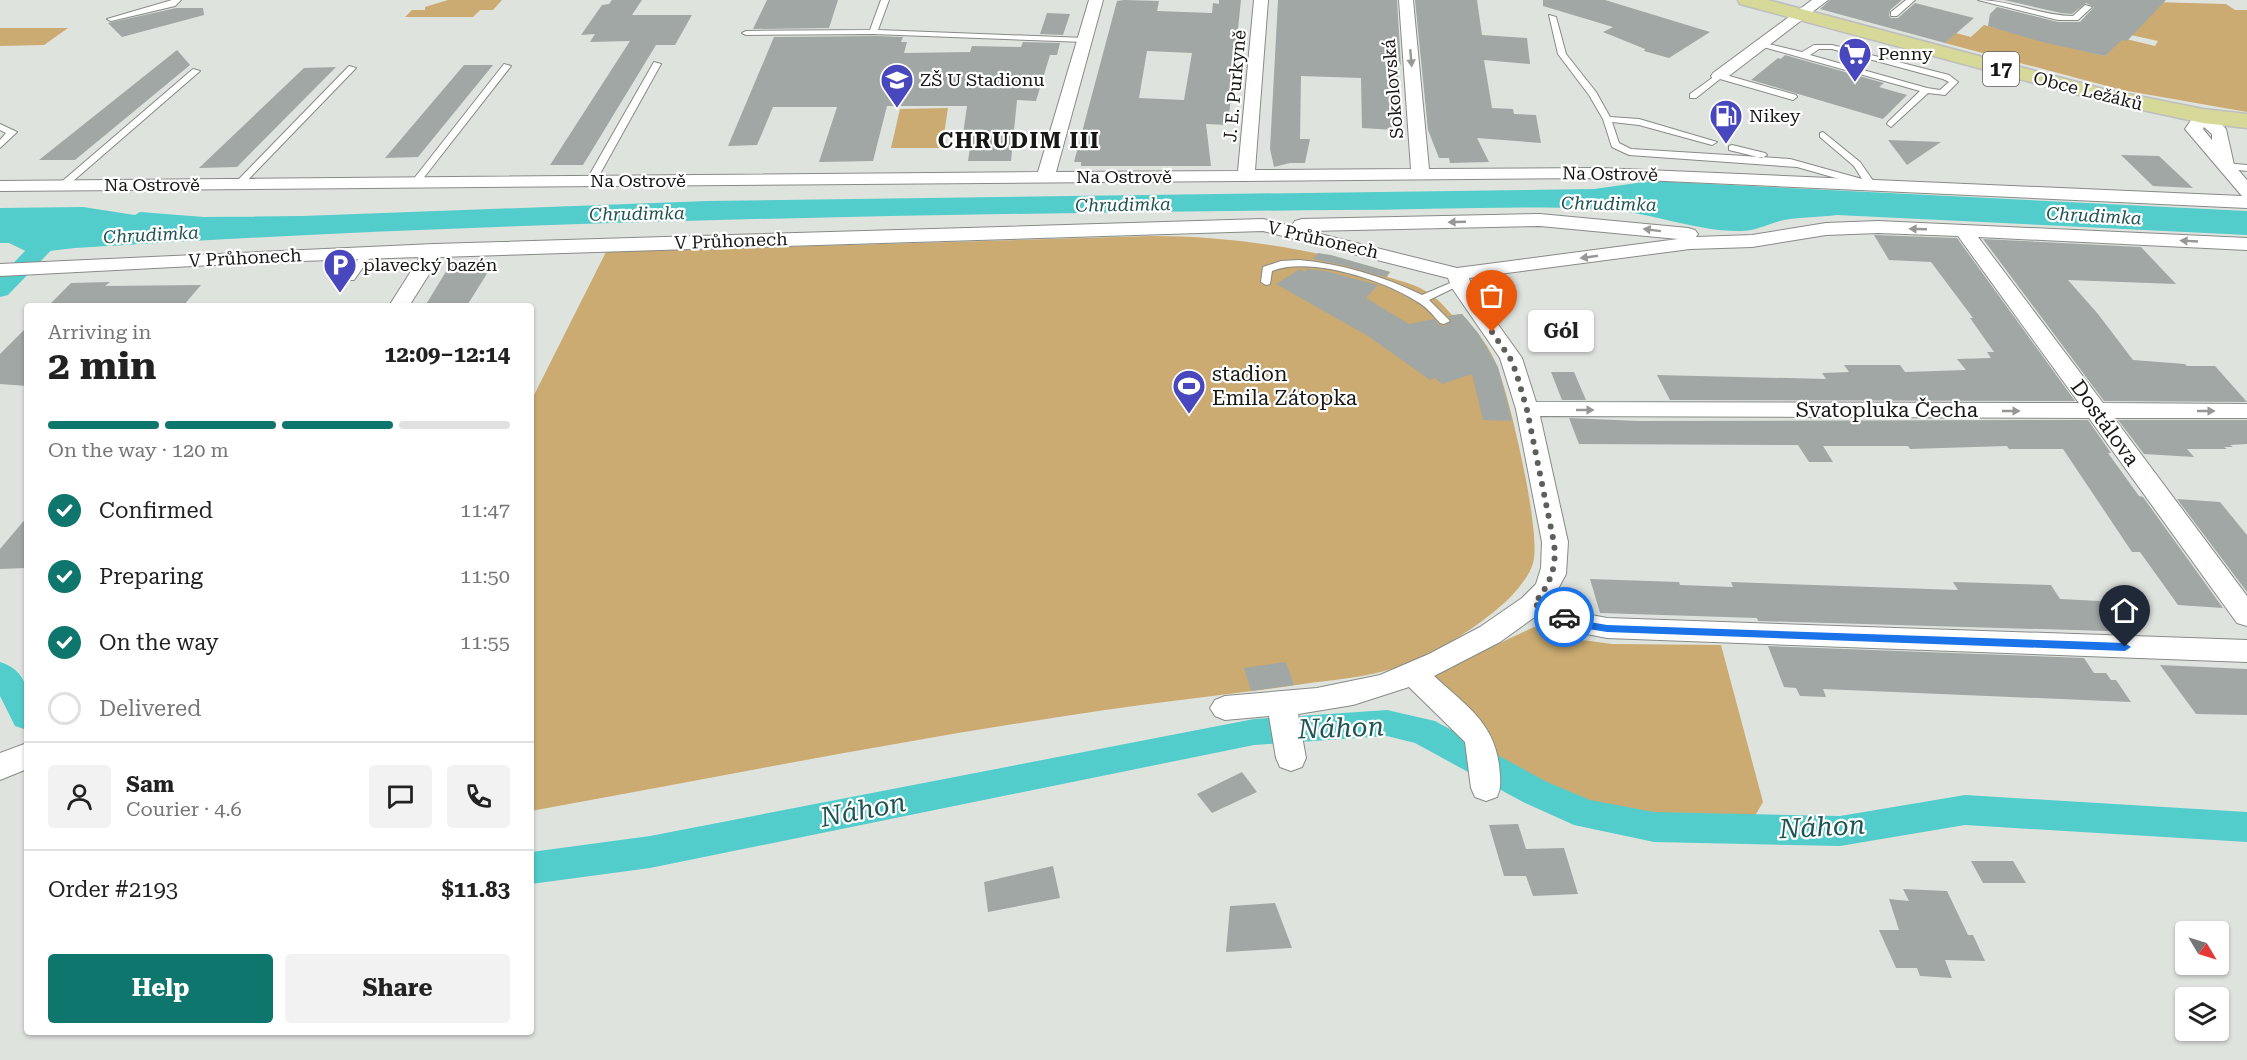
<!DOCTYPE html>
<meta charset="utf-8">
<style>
:root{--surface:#fff;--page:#f2f2f2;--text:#222;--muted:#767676;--line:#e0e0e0;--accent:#0f766e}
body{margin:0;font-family:"Roboto Serif",serif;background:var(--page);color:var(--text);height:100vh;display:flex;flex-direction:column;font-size:22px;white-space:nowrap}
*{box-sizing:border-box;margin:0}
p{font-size:20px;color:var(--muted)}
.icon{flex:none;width:33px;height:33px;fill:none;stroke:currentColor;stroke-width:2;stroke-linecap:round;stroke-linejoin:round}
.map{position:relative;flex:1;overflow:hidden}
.panel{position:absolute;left:24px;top:303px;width:510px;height:732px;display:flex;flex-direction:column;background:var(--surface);border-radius:6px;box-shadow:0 2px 4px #0004}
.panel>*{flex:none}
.needle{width:39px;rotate:128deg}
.tools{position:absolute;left:2175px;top:921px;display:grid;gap:12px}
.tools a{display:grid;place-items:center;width:54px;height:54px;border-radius:6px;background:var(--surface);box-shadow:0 2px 4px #0004;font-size:30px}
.pin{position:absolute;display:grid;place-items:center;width:51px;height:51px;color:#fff;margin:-62px -26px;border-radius:50% 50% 50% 0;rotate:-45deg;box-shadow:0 0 6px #0007}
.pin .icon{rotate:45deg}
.courier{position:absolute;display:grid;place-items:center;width:60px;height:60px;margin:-30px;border:4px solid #1a73e8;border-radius:50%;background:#fff;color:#222;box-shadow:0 2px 8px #0007}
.bubble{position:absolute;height:42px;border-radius:6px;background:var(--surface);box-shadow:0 2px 4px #0004;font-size:20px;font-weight:700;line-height:42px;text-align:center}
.summary em{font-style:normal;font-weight:700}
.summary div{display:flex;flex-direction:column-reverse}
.summary{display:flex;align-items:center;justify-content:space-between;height:102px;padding:0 24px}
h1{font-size:39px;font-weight:700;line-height:45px}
.bar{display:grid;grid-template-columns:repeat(4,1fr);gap:9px 6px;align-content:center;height:72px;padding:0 24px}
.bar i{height:8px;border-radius:4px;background:var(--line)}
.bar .active{background:var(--accent)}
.bar p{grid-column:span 4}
.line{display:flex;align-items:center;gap:15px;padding:0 24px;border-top:2px solid var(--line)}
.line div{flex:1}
.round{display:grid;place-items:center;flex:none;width:63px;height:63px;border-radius:6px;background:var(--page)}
ol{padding:0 24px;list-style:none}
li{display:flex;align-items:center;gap:18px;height:66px}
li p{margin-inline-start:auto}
li .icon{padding:6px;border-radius:50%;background:var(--accent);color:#fff;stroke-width:4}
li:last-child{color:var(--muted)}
li i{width:33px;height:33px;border:3px solid var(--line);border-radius:50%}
.button{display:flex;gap:12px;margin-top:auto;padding:12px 24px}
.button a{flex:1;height:69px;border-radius:6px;background:var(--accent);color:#fff;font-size:24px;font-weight:700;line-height:69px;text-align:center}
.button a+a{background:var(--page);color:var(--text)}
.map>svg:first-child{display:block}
.green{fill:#cbab71}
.water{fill:#53cdcb}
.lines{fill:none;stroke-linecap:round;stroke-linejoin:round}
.canal{fill:#53cdcb;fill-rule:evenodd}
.building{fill:#a1a7a4;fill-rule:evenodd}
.lane-casing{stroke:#878b86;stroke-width:2}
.street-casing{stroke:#878b86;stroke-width:2}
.primary-casing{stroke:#bebebe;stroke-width:3}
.lane{fill:#fff;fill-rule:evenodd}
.street{fill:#fff;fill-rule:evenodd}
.primary{fill:#d7d998;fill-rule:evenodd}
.oneway{fill:#979796}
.route{fill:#1a73e8}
.done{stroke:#5d5f5c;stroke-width:6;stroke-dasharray:0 10.8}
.labels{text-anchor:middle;stroke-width:4.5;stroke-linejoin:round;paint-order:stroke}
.far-poi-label{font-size:18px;fill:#171816;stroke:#fff;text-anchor:start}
.far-street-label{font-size:18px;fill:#171816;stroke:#fff}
.far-water-label{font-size:18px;font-style:italic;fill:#1f5453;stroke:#fff}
.shield{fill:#fff;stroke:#5d5d5c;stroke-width:1.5}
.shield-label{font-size:20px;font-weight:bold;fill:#171816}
.poi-label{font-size:21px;fill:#171816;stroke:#fff;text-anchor:start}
.street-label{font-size:21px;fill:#171816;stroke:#fff}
.far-district-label{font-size:22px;font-weight:bold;letter-spacing:1.5px;fill:#171816;stroke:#fff}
.near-water-label{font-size:27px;font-style:italic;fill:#1f5453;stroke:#fff}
</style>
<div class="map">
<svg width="2247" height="1060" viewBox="0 0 2247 1060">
<rect width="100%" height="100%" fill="#dfe3de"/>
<path class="green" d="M448 0H502L493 10H480L473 17H405L412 10H425V7Z
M2153 2 2226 4 2235 10H2247V112L2122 90 1945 43 1956 33 1971 37 1984 25 2105 56 2122 38 2155 46 2158 41 2131 35Z
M0 28H68L44 45 0 46Z
M948 108 942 148H891L900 109Z
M1152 236C1234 236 1311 249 1390 272L1387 277C1419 286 1430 289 1452 315L1462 314C1476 330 1491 348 1498 369 1510 399 1542 535 1533 563 1531 571 1525 580 1520 586 1496 618 1426 661 1388 670 1360 678 1331 680 1303 684 1237 694 1171 700 1105 710 913 738 722 776 531 811V401L606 252Z
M1534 627H1540L1582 640 1612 644 1721 645 1763 802 1752 821 1655 818 1580 801 1532 780 1493 758 1432 675Z"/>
<path class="water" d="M1651 181 2247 211V235L1837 215C1820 217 1801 217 1784 220 1769 223 1757 231 1741 231 1696 232 1648 211 1601 209 1513 205 1423 210 1335 210 915 214 494 221 75 248L49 251 36 256 9 243H0V208L83 207 135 215 140 212 204 217 303 216 707 201 1594 189Z"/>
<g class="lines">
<path class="canal" d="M56 226 64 227 67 232 64 237 8 295 0 297V277L48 227Z
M0 662C34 673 27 701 27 730L15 726 0 696Z
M1387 710 1435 721 1547 782 1590 800 1654 812 1840 816 1965 795 2247 812V842L1965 825 1840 846 1654 842 1574 825 1523 802 1415 743 1387 736 1254 745 650 868 531 884V852L650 836 1254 719Z"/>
</g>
<path class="building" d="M612 0H642L632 15H692L675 45H656L583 165H550L630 41 590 42 595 34 581 35 602 5 609 4Z
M767 0H838L829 28 753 29Z
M1124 0 1159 1 1157 11 1212 13 1213 3 1219 4V0H1241L1228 125 1206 124 1211 166H1081V162H1074L1117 1ZM1147 51 1192 53 1184 100 1139 98Z
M1278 0H1397L1401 66 1399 61 1395 130 1362 128 1361 78 1301 76 1300 139H1310L1305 163H1290L1274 167 1270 149Z
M1415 0H1477L1482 35 1527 38 1530 64 1484 60 1492 108 1513 109 1514 114 1536 115 1541 143 1477 138 1489 162 1450 163 1449 158H1439L1428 130Z
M1543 0H1605L1710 32 1669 58 1644 51 1645 49 1603 32 1613 27 1543 6Z
M1830 0H1902L1890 10 1889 16 1891 18H1898L1915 3 1974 18 1945 43 1820 9Z
M2166 0 2127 41 2122 40 2105 56 2042 42 1988 26 1990 14 1997 7 2058 22H2080L2094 7 2086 3 2072 14 2061 13 2004 0Z
M176 8H203L204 15 122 37 108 23Z
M1047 13 1070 14 1063 35 1040 34Z
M876 36 903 37 901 42H907L904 53 970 52 972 46 1021 47 1023 42 1060 43 1057 55H1050L1036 101 1017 100 1011 161H968L972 134H963L967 106H887L873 161 819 162 837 107H773L757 145 728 146 774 37Z
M177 50 190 65 75 160H39Z
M1785 55 1884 83 1879 87 1907 95 1883 119 1751 80 1778 58 1781 59Z
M464 65H493L418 157 385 158Z
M336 67 237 167 199 168 304 68Z
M1888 140 1941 142 1907 165Z
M2121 155 2159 156 2193 188 2153 186Z
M1874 235 1957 238 2075 401 1670 400 1657 375 1826 379 1822 373 1849 372 1844 365H1900L1905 372 1966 370 1957 359 1991 358 1987 352H1994L1970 318H1973L1931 262 1889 260Z
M1983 239 2141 247 2176 284 2068 280 2098 314 2133 360 2185 364 2187 366H2215L2247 402 2104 401Z
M1318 253 1331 255 1390 272 1385 277 1347 266 1313 259Z
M493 264 468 304 463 306H425L450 265Z
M1300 269 1305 272 1307 269 1325 271 1378 285 1366 298 1409 324 1434 319 1439 325 1445 326 1452 321 1448 316 1462 314 1478 333 1498 367 1512 421 1483 420 1472 374 1442 384 1435 378 1430 380 1368 336 1276 284Z
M110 282 105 286 201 285 183 306H48L71 283Z
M27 327V386L0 384V354Z
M1551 372H1574L1586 400H1562Z
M1569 418 1638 421 2088 420 2111 453H2108L2139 496 2143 497 2223 608 2178 605 2140 552H2132L2063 449H2009L2007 446 1910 449 1908 446H1823L1833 462H1809L1798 445 1579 444Z
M2118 420H2247V444L2230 445 2233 447H2224L2227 449H2187L2194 457 2144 454Z
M2177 499 2220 502 2247 535V592Z
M27 517V568L0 569V549Z
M1590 579 1679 582 1680 585 1733 587 1731 582 1958 590 1953 582 2051 585 2060 599 2120 602 2141 632 1758 621 1757 618 1600 613Z
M1768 646 2084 658 2094 673H2106L2111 680H2116L2131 702 1823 689 1826 697 1800 696 1796 688 1784 687Z
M1286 662 1294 685 1251 691 1244 668Z
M2160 665 2247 669V715L2196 714Z
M1242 772 1257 792 1212 813 1197 794Z
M1518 824 1526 849 1564 848 1578 894 1533 896 1526 876H1504L1489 825Z
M1971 861H2013L2026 883H1983Z
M1053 866 1060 898 988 912 984 882Z
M1903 889 1947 891 1968 935H1973L1985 961 1945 960 1952 978 1920 976 1917 968H1896L1879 930H1899L1889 899 1909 901Z
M1275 903 1292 948 1226 952 1230 906Z"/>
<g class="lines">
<g class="lane-casing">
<path id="lane" d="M172 0H181L175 6 111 21 107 19Z
M881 0H889L878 30 1085 38 1089 40 1085 42 873 34 746 35 742 33 746 31 870 30Z
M1906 0H1915L1897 16H1891V12Z
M1978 0C2011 0 2041 16 2073 16L2085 5 2092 7 2078 20H2058Z
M1549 15 1556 17 1566 54 1596 92 1610 117 1639 119 1717 142 1712 145 1639 125 1612 122 1619 143 1631 149 1790 159 1862 179 1854 166 1820 137V133L1823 132 1860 162 1876 185 1871 188 1797 167 1629 155 1612 147 1603 119 1589 95 1558 54Z
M1760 42 1802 52 1814 45H1832L1949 75 1958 82 1945 95 1928 93 1891 127 1887 124 1888 122 1920 91 1760 46ZM1819 49H1832L1943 79 1949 82 1940 90 1927 88 1810 55Z
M654 62 661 64 596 181 588 183 586 181Z
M504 64 511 66 418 185H412V181Z
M349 66 356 68 242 186H236V182Z
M193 69 200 71 65 188H59V184Z
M1719 73 1796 95 1797 97 1793 100 1720 79 1696 98H1690V94Z
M0 124 17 132 0 148V140L6 133 0 130Z
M1732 145 1765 153 1767 155 1762 158 1729 150V146Z
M2225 163 2247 165V171L2222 168V164Z
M368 250 373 253 354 280H346V276L364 251Z
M1299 260C1342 264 1383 276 1422 295L1455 281H1463L1464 283 1429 300 1450 321 1444 324 1440 323C1433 315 1426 306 1416 301 1383 280 1310 256 1272 271L1270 284 1266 285 1261 282 1263 267 1281 261Z"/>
</g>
<g class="street-casing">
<path id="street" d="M1089 0H1103L1056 172 1238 171 1254 0H1268L1255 170 1411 169 1399 0H1413L1429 169 1600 168 2242 196 2185 129 2197 112H2209L2226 129 2234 165 2247 180V208L1600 178 0 191V181L1038 172ZM2204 127 2212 134V140L2203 129Z
M1812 0H1828L1725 79H1713L1711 76 1713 73Z
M1540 214 1688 228 1695 230 1698 234 1696 237 1752 235 1826 223 1878 221 2247 238V250L1978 237 2103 403 2247 404V418H2114L2247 596V626L2237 623 2089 418 1540 416 1568 542 1566 574 1552 600 1586 614 1607 618 2247 640V662L1607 638 1572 631 1536 616 1500 642 1434 676C1464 704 1494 722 1499 765 1500 777 1502 786 1497 797L1486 801 1475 797 1471 788 1465 742 1409 687 1353 705 1298 714 1306 758 1302 767 1291 771 1280 767 1276 758 1269 716 1225 720 1215 716 1210 708 1215 700 1225 696 1317 688 1380 675 1429 654 1480 627 1522 598 1536 584 1541 568 1542 542 1516 409 1500 358 1452 288 1448 278 1263 231 440 257 409 306H389L420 257 271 262 0 276V264L434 244 1263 219 1294 227 1292 225 1295 221 1302 219ZM1540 226 1678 239 1457 268 1308 231ZM1878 233 1958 236 2079 403 1536 402 1522 358 1472 288 1469 278 1690 249 1752 247 1826 235Z
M27 743V769L0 780V753Z"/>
</g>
<g class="primary-casing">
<path id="primary" d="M1738 0H1768L2103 89 2203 109 2247 114V128L2203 123 2101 101 1740 4Z"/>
</g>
<use href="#lane" class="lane"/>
<use href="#street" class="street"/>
<use href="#primary" class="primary"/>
</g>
<defs><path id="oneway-solid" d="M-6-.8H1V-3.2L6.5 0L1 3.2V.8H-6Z" transform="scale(1.5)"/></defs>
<g class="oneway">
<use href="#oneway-solid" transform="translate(1411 58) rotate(85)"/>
<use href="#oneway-solid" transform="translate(1457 222) rotate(178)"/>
<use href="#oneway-solid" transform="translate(1918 229) rotate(-178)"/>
<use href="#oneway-solid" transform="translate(1652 230) rotate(-173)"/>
<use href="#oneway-solid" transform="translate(2189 241) rotate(-177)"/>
<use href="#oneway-solid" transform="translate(1589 257) rotate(172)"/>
<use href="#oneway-solid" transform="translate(1585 410)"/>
<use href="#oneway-solid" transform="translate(2011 411)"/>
<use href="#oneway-solid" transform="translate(2206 411)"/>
</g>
<path class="route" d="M1564 613 1584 621 1607 625 2125 643 2131 647 2125 651 1607 632 1582 628 1560 620 1559 617Z"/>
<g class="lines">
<path class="done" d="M1492 332 1510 358 1516 372 1527 410 1554 543C1557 568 1550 584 1534 604L1564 617"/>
</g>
<defs>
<g id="supermarket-pin" transform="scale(1.725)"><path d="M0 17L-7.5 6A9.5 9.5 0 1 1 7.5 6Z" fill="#4847bd" stroke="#fff"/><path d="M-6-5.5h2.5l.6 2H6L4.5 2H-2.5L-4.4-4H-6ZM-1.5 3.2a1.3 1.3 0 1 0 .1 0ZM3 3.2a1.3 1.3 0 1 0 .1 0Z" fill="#fff"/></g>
<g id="school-pin" transform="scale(1.725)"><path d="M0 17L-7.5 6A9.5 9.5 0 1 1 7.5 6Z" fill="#4847bd" stroke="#fff"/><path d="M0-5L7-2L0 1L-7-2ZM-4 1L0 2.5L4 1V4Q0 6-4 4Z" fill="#fff"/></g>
<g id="fuel-pin" transform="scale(1.725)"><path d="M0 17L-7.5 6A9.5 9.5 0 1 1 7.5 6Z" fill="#4847bd" stroke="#fff"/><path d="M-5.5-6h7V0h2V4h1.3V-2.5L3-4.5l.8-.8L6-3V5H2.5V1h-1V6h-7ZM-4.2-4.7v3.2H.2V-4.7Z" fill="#fff"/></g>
<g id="parking-pin" transform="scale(1.725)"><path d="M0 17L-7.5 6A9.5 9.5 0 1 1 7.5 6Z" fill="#4847bd" stroke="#fff"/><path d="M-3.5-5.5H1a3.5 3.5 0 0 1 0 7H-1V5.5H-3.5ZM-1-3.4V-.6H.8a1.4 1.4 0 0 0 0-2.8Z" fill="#fff"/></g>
<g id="stadium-pin" transform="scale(1.725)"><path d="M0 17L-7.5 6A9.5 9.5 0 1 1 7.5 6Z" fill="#4847bd" stroke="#fff"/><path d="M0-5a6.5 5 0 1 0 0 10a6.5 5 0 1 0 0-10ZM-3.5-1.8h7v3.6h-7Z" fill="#fff"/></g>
</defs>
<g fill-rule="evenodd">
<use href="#supermarket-pin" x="1855" y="54"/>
<use href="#school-pin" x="897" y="80"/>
<use href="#fuel-pin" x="1726" y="116"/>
<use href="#parking-pin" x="340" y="265"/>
<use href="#stadium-pin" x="1189" y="386"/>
</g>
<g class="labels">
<g class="far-poi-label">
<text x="1878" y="60">Penny</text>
<text x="920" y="86">ZŠ U Stadionu</text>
<text x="1749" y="122">Nikey</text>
<text x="363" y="271">plavecký bazén</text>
</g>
<g class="far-street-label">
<text transform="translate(1235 86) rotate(-85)" y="6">J. E. Purkyně</text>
<text transform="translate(1393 89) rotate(-95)" y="6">Sokolovská</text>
<text transform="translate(2088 91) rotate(14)" y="6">Obce Ležáků</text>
<text transform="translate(1610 174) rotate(1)" y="6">Na Ostrově</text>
<text x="1124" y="183">Na Ostrově</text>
<text x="638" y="187">Na Ostrově</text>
<text x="152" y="191">Na Ostrově</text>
<text transform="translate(1323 240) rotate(13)" y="6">V Průhonech</text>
<text transform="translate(731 241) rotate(-2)" y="6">V Průhonech</text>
<text transform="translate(245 258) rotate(-3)" y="6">V Průhonech</text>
</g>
<g class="far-water-label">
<text transform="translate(1609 204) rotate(1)" y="6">Chrudimka</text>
<text transform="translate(1123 205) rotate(-1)" y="6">Chrudimka</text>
<text transform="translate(637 214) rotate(-1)" y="6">Chrudimka</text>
<text transform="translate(2094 216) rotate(3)" y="6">Chrudimka</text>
<text transform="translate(151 235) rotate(-3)" y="6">Chrudimka</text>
</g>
<rect class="shield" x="1983" y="52" width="36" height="34" rx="4.5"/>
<g class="shield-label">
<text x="2001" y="76">17</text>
</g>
<g class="poi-label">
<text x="1212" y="381">stadion<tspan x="1212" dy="24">Emila Zátopka</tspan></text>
</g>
<g class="street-label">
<text x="1887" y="417">Svatopluka Čecha</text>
<text transform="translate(2105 423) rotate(54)" y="7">Dostálova</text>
</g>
<g class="far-district-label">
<text x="1019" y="148">CHRUDIM III</text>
</g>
<g class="near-water-label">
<text transform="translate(1341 728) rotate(-2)" y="9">Náhon</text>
<text transform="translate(863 810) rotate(-11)" y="9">Náhon</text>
<text transform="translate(1822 827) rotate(-3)" y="9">Náhon</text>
</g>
</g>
</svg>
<div class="tools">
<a><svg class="needle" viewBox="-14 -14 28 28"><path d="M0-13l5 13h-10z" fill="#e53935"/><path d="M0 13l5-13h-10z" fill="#767676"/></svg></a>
<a><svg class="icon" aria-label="layers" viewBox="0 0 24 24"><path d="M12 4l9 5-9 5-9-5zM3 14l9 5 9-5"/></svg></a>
</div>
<div class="pin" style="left:1492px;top:332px;background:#ea580c"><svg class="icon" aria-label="bag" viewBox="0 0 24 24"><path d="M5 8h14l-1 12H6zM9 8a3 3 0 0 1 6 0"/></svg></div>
<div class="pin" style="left:2125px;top:647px;background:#1f2937"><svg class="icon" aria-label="home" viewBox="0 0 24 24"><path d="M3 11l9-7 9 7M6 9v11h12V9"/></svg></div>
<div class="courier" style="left:1564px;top:617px"><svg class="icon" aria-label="car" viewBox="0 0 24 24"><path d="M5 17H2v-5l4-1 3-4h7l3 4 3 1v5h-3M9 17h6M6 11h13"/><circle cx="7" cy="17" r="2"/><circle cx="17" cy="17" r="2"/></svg></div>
<div class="bubble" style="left:1528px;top:310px;width:66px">Gól</div>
<section class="panel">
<div class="summary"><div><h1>2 min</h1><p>Arriving in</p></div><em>12:09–12:14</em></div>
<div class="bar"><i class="active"></i><i class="active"></i><i class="active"></i><i></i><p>On the way · 120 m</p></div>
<ol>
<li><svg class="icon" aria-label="check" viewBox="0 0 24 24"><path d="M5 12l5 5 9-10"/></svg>Confirmed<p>11:47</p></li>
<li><svg class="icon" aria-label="check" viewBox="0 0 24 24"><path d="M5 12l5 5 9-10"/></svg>Preparing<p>11:50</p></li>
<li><svg class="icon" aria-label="check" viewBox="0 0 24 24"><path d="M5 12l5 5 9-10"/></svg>On the way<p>11:55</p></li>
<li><i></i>Delivered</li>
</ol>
<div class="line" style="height:108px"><a class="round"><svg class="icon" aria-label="person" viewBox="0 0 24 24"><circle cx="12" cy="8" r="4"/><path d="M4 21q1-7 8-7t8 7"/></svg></a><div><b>Sam</b><p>Courier · 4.6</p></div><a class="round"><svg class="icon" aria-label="chat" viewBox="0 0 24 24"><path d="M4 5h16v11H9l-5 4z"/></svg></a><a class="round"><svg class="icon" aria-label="phone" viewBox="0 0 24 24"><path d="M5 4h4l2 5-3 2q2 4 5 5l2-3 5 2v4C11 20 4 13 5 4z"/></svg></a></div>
<div class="line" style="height:78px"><div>Order #2193</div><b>$11.83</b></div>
<div class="button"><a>Help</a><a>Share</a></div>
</section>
</div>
